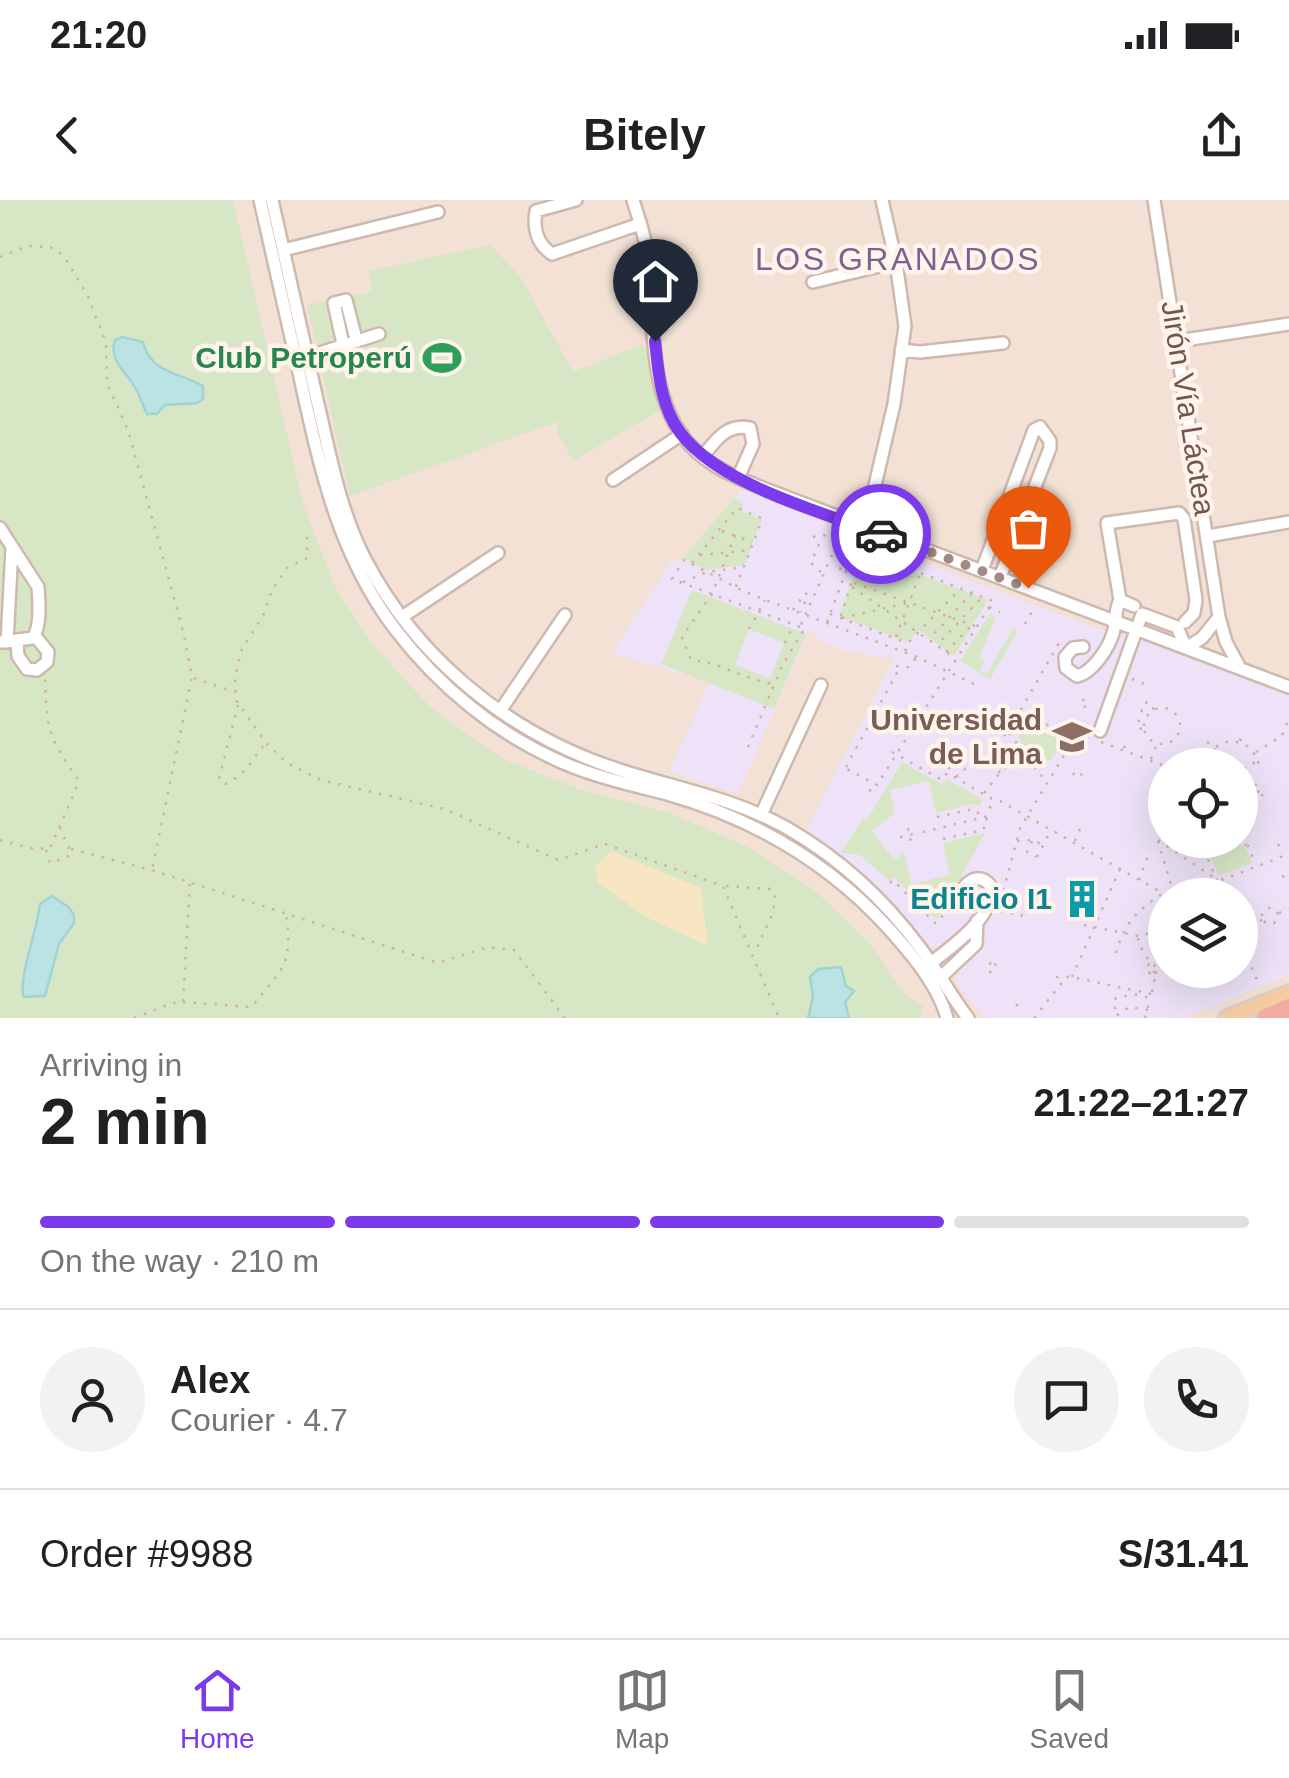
<!DOCTYPE html>
<meta charset="utf-8">
<style>
:root{--surface:#fff;--page:#f2f2f2;--text:#202124;--muted:#757577;--line:#e0e0e0;--accent:#7c3aed}
body{margin:0;font-family:Arial,sans-serif;background:var(--page);color:var(--text);height:100vh;display:flex;flex-direction:column;font-size:38px;white-space:nowrap}
*{box-sizing:border-box;margin:0}
p{font-size:32px;color:var(--muted)}
.icon{flex:none;width:55px;height:55px;fill:none;stroke:currentColor;stroke-width:2;stroke-linecap:round;stroke-linejoin:round}
.map{position:relative;height:818px;overflow:hidden}
.drawer{display:flex;flex-direction:column;background:var(--surface);flex:1}
.drawer>*{flex:none}
.fabs{position:absolute;left:1148px;top:548px;display:grid;gap:20px}
.fabs a{display:grid;place-items:center;width:110px;height:110px;border-radius:50%;background:var(--surface);box-shadow:0 10px 40px #0002;font-size:50px}
.pin{position:absolute;display:grid;place-items:center;width:85px;height:85px;color:#fff;margin:-102px -42px;border-radius:50% 50% 50% 0;rotate:-45deg;box-shadow:0 0 10px #0007}
.pin .icon{rotate:45deg}
.courier{position:absolute;display:grid;place-items:center;width:100px;height:100px;margin:-50px;border:8px solid #7c3aed;border-radius:50%;background:#fff;color:#222;box-shadow:0 2px 12px #0007}
.head em{font-style:normal;font-weight:700}
.head div{display:flex;flex-direction:column-reverse}
.head{display:flex;align-items:center;justify-content:space-between;height:170px;padding:0 40px}
h1{font-size:65px;font-weight:700;line-height:75px}
.bar{display:grid;grid-template-columns:repeat(4,1fr);gap:15px 10px;align-content:center;height:120px;padding:0 40px}
.bar i{height:12px;border-radius:8px;background:var(--line)}
.bar .current{background:var(--accent)}
.bar p{grid-column:span 4}
.line{display:flex;align-items:center;gap:25px;padding:0 40px;border-top:2px solid var(--line)}
.line div{flex:1}
.round{display:grid;place-items:center;flex:none;width:105px;height:105px;border-radius:52px;background:var(--page)}
.status{display:flex;justify-content:space-between;align-items:center;height:70px;padding:0 50px;background:var(--surface);direction:ltr}
.status svg{height:28px;fill:currentColor}
header{display:flex;justify-content:space-between;align-items:center;height:130px;padding:0 40px;background:var(--surface);font-size:45px;font-weight:700}
.tabs{display:flex;justify-content:space-around;align-items:center;height:140px;border-top:2px solid var(--line);background:var(--surface);font-size:28px;color:var(--muted)}
.tabs a{display:grid;justify-items:center;gap:5px}
.tabs .current{color:var(--accent)}
.map>svg:first-child{display:block}
.residential{fill:#f2e1d4;fill-rule:evenodd}
.education{fill:#ede2f7;fill-rule:evenodd}
.green{fill:#d7e7c5;fill-rule:evenodd}
.sand{fill:#f8e5c2}
.water{fill:#bbe3e3;stroke:#a2d3d4;stroke-width:2.5}
.lines{fill:none;stroke-linecap:round;stroke-linejoin:round}
.minor-casing{stroke:#ceb9af;stroke-width:16}
.major-casing{stroke:#d8cfcd;stroke-width:20}
.highway-casing{stroke:#d8cfcd;stroke-width:22}
.path{stroke:#d3afa2;stroke-width:2.5;stroke-dasharray:2.5 8;stroke-linecap:butt}
.minor{stroke:#fff;stroke-width:11}
.major{stroke:#f5cba2;stroke-width:15}
.highway{stroke:#f1aba0;stroke-width:18}
.done{stroke:#a28b82;stroke-width:10;stroke-dasharray:0 18}
.route{stroke:#7c3aed;stroke-width:12}
.labels{text-anchor:middle;stroke-width:9;stroke-linejoin:round;paint-order:stroke}
.leisure-label{font-size:30px;font-weight:bold;fill:#27864d;stroke:#fef4ec;text-anchor:end}
.street-label{font-size:30px;fill:#72554c;stroke:#fef4ec}
.education-label{font-size:30px;font-weight:bold;fill:#785e54;stroke:#fef4ec;text-anchor:end}
.culture-label{font-size:30px;font-weight:bold;fill:#0d838f;stroke:#fef4ec;text-anchor:end}
.neighbourhood-label{font-size:32px;letter-spacing:2.5px;fill:#7a648e;stroke:#fef4ec}
</style>
<div class="status"><b>21:20</b><svg viewBox="0 0 49 12"><path d="M0 12V9h3v3zM5 12V6h3v6zM10 12V3h3v9zM15 12V0h3v12zM26 1h20v11H26zM47 4h2v5h-2z"/></svg></div>
<header><svg class="icon" aria-label="back" viewBox="0 0 24 24"><path d="M15 5l-7 7 7 7"/></svg>Bitely<svg class="icon" aria-label="share" viewBox="0 0 24 24"><path d="M12 15V3M7 8l5-5 5 5M5 13v7h14v-7"/></svg></header>
<div class="map">
<svg width="1289" height="818" viewBox="0 0 1289 818">
<rect width="100%" height="100%" fill="#fbf0e6"/>
<path class="residential" d="M0 0H1289V798L1240 818H0ZM1165 565H1240V640H1165ZM1165 695H1240V770H1165Z"/>
<path class="education" d="M741 290 1002 393 1139 443 1141 439 1289 495V775L1184 818H987L982 814 955 782 959 772 949 763 940 746H930L897 707 861 672 806 630 894 459 849 452 817 440 819 435 809 431 738 594 669 572 710 482 612 453 672 360 679 363ZM1165 565H1240V640H1165ZM1165 695H1240V770H1165Z"/>
<path class="green" d="M0 0H233L303 304 335 387 370 441 431 508 503 559 579 589 672 614 750 648 814 690 868 741 901 791 923 806 919 818H0Z
M490 45 520 76 573 172 643 144 664 208 573 261 556 231 560 221 350 296 307 105 372 92 368 71Z
M734 298 743 304V312L762 319 744 365 706 370 683 358Z
M862 353 988 400 954 456 919 430 908 442 839 416Z
M692 390 806 434 774 509 661 464ZM749 429 784 443 770 478 735 465Z
M991 412 995 420 979 457 985 461 980 471 987 474 1013 428 1018 431 990 479 960 461Z
M1023 521 1072 536 1061 553H1056L1042 570 1019 539Z
M902 562 943 585 947 579 983 600 979 606 972 604 936 613 929 581 890 590 895 613 872 631 894 660 904 653 912 684 950 675 943 643 985 633 937 720 894 677 890 681 860 655 841 653 863 618 867 620Z
M1203 640H1229L1245 647 1252 663 1219 676Z"/>
<path class="sand" d="M611 651 701 688 708 746 646 717 598 683 595 667Z"/>
<path class="water" d="M122 137 143 142C150 173 179 172 203 186V199L197 203 165 205 157 214H147C143 206 141 199 137 191 128 172 108 163 115 140Z
M52 696 68 707 74 715V723L59 744 45 796 24 797C17 782 38 728 40 704Z
M841 767 846 786 854 791 845 802 849 818H808L813 797 810 777 818 769Z"/>
<g class="lines">
<g class="minor-casing">
<path id="minor" d="M260 0C273 59 287 118 300 177 320 268 338 354 395 429 439 487 499 536 566 564 599 578 633 585 667 594 755 619 829 662 890 730 912 755 938 785 947 818
M272 0C287 67 302 133 317 200 330 254 339 309 365 359 416 457 505 530 608 566 668 587 730 596 787 628 839 658 885 700 921 749 938 771 951 796 968 818
M576 0 536 11C533 28 537 44 552 54L640 24
M633 0C638 17 645 35 647 53 656 115 644 196 691 246 711 268 738 278 765 289L1289 487
M1154 0 1219 417 1226 442 1240 468
M283 50 438 12
M813 82 896 62
M1178 141 1289 124
M343 144 334 103 346 100 356 139
M901 150 920 152 1003 143
M307 157 379 134
M703 256C716 240 727 223 750 228L753 244 738 278
M613 280 682 234
M0 328 38 387C39 403 41 426 33 438L0 442
M865 328 894 204 905 126 896 62 882 0
M1208 336 1289 322
M982 370 1034 230 1040 227 1050 241V248L1000 377
M1134 406 1120 400 1107 323 1179 313 1184 319 1196 400 1194 413 1185 422
M402 417 498 353
M7 442 12 348
M17 442 18 456 27 469 37 470 47 462 48 452 35 436
M1083 447 1073 448 1065 457 1066 468 1077 476C1092 473 1109 448 1113 433 1117 421 1114 411 1120 400
M500 511 565 415
M1100 531 1142 414 1177 427 1186 448 1202 438 1219 417
M761 615 821 485
M931 763C952 746 997 716 990 685 982 676 973 677 965 686
M940 778 976 744 977 721"/>
</g>
<g class="major-casing">
<path id="major" d="M1227 818 1289 793"/>
</g>
<g class="highway-casing">
<path id="highway" d="M1266 818 1289 808"/>
</g>
<path class="path" d="M0 57 27 46 50 47 63 55 88 96 106 143 107 183 128 230 184 435 192 477 152 670
M722 331 752 342
M735 335 712 394 682 437 691 460C720 462 743 479 773 484
M307 337V358L287 368 272 390 263 416 242 449 235 477 236 500 266 543 287 563 321 580 445 609 558 660 605 644 723 686 779 818
M813 337 823 335 993 401 877 585 843 567
M700 355 751 350
M692 363 737 308 764 319
M821 372 811 363 822 337
M683 382 707 372 743 367
M854 383 975 426
M736 387 762 320
M852 387 955 458
M972 393 935 433 943 439 982 397
M989 407 1000 412
M793 410 805 393 808 395 801 412
M830 414 907 443
M841 416 861 351
M842 418 907 403
M827 422 854 350
M1025 424 1033 410
M800 427 672 379 684 360 745 392 917 457 974 484
M749 429 765 400
M896 437 920 374
M785 443 793 426
M905 451 908 443 959 390
M946 452 971 426
M896 466 908 467 916 458
M194 478 234 492
M1132 479 1145 484
M1084 499 1080 504 1092 511
M238 505 219 579 225 584C246 575 251 560 265 544
M1144 526a18 18 0 1 1 36 0a18 18 0 1 1-36 0Z
M1006 512 1093 539
M1142 529 1137 527 1144 503 1149 502 1154 510
M1009 533 1047 583
M1240 541 1243 532
M1101 542 1165 566
M1207 542 1216 547C1230 536 1249 542 1256 557L1253 565 1240 570
M748 547 782 466 803 431 800 427 836 346 847 351 838 375
M1124 548 1128 539
M1215 548V556L1223 565
M892 552 942 580 947 573 994 600 1000 601 1166 695
M1256 552 1282 536 1289 518
M981 557 1003 569
M1151 559 1157 544
M944 561 951 565 947 572
M1257 562 1267 565
M989 566 1001 573
M846 567 900 467
M1242 572V580L1259 586
M1073 575 1075 571 1086 577
M956 577 1008 532 1059 443 1056 441
M1242 580 1243 586 1262 593
M869 591 876 586
M984 593 1003 569 1024 555
M1242 615V606L1260 599 1264 592
M1240 616 1250 613
M937 617 973 609 988 620 983 630 942 639
M1240 625 1255 664
M908 628 911 642
M923 632 985 617 994 600
M900 637 918 633
M0 640 34 649 50 648 76 589 78 579C48 537 47 531 45 478
M1158 640 1216 679
M1200 640 1223 695
M1235 640 1246 645
M1017 641 1033 640 1039 643 1041 640
M1032 641 1027 652 1036 657
M1075 641 1082 624
M1158 641 1174 695
M1278 644 1282 653
M71 649 152 670 438 763 488 747 514 750 565 818
M46 650 50 663 66 658 71 653 60 628
M1037 657 1050 632
M1282 677 1289 674
M1139 680 1150 650
M890 683 893 680 935 723 939 722 955 692
M726 686 770 689 775 694C776 716 761 733 755 754
M1182 695 1289 654
M1262 716a8 8 0 1 1 16 0a8 8 0 1 1-16 0Z
M998 711 1020 628 1077 534
M1000 711 1024 716
M1279 713 1289 709
M1084 725 1138 736 1165 730
M1240 728 1262 720
M1138 738C1140 750 1151 767 1163 770
M1240 738 1258 783
M1116 753C1124 724 1136 711 1162 694
M989 763 992 764 990 772H993L996 762
M1150 774 1146 766 1150 764 1155 774
M1156 774 1165 738
M1056 777H1072L1151 794
M1072 777 1120 669
M1152 792 1155 778
M183 802 252 807C283 766 293 768 286 713
M1016 806 1023 799
M1148 810 1129 807 1116 816 1114 799 1134 794 1150 798
M134 818 172 803 183 802 190 683
M1034 818 1064 780
M1145 818 1150 800"/>
<use href="#minor" class="minor"/>
<use href="#major" class="major"/>
<use href="#highway" class="highway"/>
</g>
<g class="lines">
<path class="done" d="M881 334 1028 388"/>
<path class="route" d="M655 141C658 169 660 198 674 223 706 281 820 312 881 334"/>
</g>
<defs>
<g id="stadium-bare" transform="scale(3)"><path d="M0-5a6.5 5 0 1 0 0 10a6.5 5 0 1 0 0-10ZM-3.5-1.8h7v3.6h-7Z" fill="#2e9e5b" stroke="#fef4ec" stroke-width="2.5" paint-order="stroke"/></g>
<g id="university-bare" transform="scale(3)"><path d="M0-5L7-2L0 1L-7-2ZM-4 1L0 2.5L4 1V4Q0 6-4 4Z" fill="#8d6e63" stroke="#fef4ec" stroke-width="2.5" paint-order="stroke"/></g>
<g id="building-bare" transform="scale(3)"><path d="M-4-6H4V6H1V3H-1V6H-4ZM-2.5-4.3h1.7v1.8h-1.7ZM.8-4.3h1.7v1.8H.8ZM-2.5-1h1.7V.8h-1.7ZM.8-1h1.7V.8H.8Z" fill="#0f9aa8" stroke="#fef4ec" stroke-width="2.5" paint-order="stroke"/></g>
</defs>
<g fill-rule="evenodd">
<use href="#stadium-bare" x="442" y="158"/>
<use href="#university-bare" x="1072" y="537"/>
<use href="#building-bare" x="1082" y="699"/>
</g>
<g class="labels">
<g class="leisure-label">
<text x="412" y="168">Club Petroperú</text>
</g>
<g class="street-label">
<text transform="translate(1188 208) rotate(81)" y="10">Jirón Vía Láctea</text>
</g>
<g class="education-label">
<text x="1042" y="530">Universidad<tspan x="1042" dy="34">de Lima</tspan></text>
</g>
<g class="culture-label">
<text x="1052" y="709">Edificio I1</text>
</g>
<g class="neighbourhood-label">
<text x="898" y="70">LOS GRANADOS</text>
</g>
</g>
</svg>
<div class="fabs">
<a><svg class="icon" aria-label="locate" viewBox="0 0 24 24"><circle cx="12" cy="12" r="6"/><path d="M12 2v4M12 18v4M2 12h4M18 12h4"/></svg></a>
<a><svg class="icon" aria-label="layers" viewBox="0 0 24 24"><path d="M12 4l9 5-9 5-9-5zM3 14l9 5 9-5"/></svg></a>
</div>
<div class="pin" style="left:1028px;top:388px;background:#ea580c"><svg class="icon" aria-label="bag" viewBox="0 0 24 24"><path d="M5 8h14l-1 12H6zM9 8a3 3 0 0 1 6 0"/></svg></div>
<div class="pin" style="left:655px;top:141px;background:#1f2937"><svg class="icon" aria-label="home" viewBox="0 0 24 24"><path d="M3 11l9-7 9 7M6 9v11h12V9"/></svg></div>
<div class="courier" style="left:881px;top:334px"><svg class="icon" aria-label="car" viewBox="0 0 24 24"><path d="M5 17H2v-5l4-1 3-4h7l3 4 3 1v5h-3M9 17h6M6 11h13"/><circle cx="7" cy="17" r="2"/><circle cx="17" cy="17" r="2"/></svg></div>
</div>
<section class="drawer">
<div class="head"><div><h1>2 min</h1><p>Arriving in</p></div><em>21:22–21:27</em></div>
<div class="bar"><i class="current"></i><i class="current"></i><i class="current"></i><i></i><p>On the way · 210 m</p></div>
<div class="line" style="height:180px"><a class="round"><svg class="icon" aria-label="person" viewBox="0 0 24 24"><circle cx="12" cy="8" r="4"/><path d="M4 21q1-7 8-7t8 7"/></svg></a><div><b>Alex</b><p>Courier · 4.7</p></div><a class="round"><svg class="icon" aria-label="chat" viewBox="0 0 24 24"><path d="M4 5h16v11H9l-5 4z"/></svg></a><a class="round"><svg class="icon" aria-label="phone" viewBox="0 0 24 24"><path d="M5 4h4l2 5-3 2q2 4 5 5l2-3 5 2v4C11 20 4 13 5 4z"/></svg></a></div>
<div class="line" style="height:130px"><div>Order #9988</div><b>S/31.41</b></div>
</section>
<nav class="tabs">
<a class="current"><svg class="icon" aria-label="home" viewBox="0 0 24 24"><path d="M3 11l9-7 9 7M6 9v11h12V9"/></svg>Home</a>
<a><svg class="icon" aria-label="map" viewBox="0 0 24 24"><path d="M3 6l6-2 6 2 6-2v14l-6 2-6-2-6 2zM9 4v14M15 6v14"/></svg>Map</a>
<a><svg class="icon" aria-label="saved" viewBox="0 0 24 24"><path d="M7 4h10v16l-5-4-5 4z"/></svg>Saved</a>
</nav>
